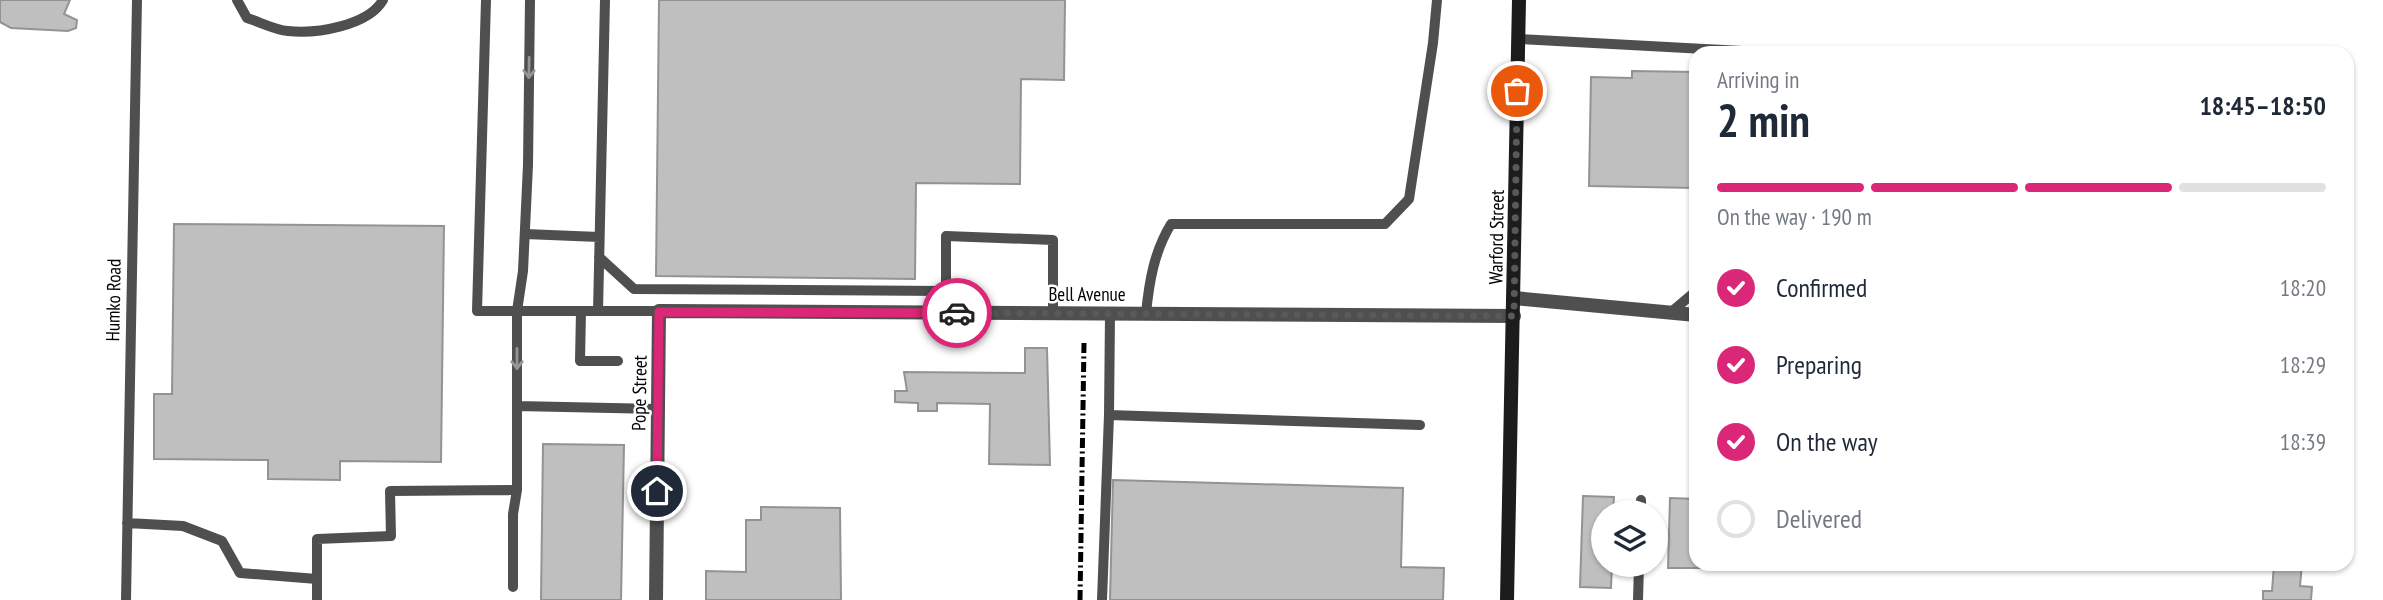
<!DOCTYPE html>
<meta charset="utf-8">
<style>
:root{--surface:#fff;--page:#f6f6f7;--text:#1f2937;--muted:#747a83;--line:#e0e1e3;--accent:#db2777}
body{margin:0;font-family:"PT Sans Narrow",sans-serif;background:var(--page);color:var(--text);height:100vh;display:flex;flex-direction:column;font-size:26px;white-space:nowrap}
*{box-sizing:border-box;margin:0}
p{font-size:23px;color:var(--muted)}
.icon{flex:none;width:38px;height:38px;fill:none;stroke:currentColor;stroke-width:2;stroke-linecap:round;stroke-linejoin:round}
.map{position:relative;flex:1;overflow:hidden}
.drawer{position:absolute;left:1689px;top:46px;width:665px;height:525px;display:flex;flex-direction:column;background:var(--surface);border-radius:21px;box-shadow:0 2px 5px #0004}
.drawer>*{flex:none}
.buttons{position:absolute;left:1591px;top:500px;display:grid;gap:14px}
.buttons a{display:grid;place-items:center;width:77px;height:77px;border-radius:50%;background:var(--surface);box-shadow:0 2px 5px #0004;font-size:35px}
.pin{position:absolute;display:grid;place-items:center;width:60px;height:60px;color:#fff;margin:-30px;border:4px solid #fff;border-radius:50%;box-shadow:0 2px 7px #0007}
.courier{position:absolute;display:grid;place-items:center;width:70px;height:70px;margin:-35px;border:5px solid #db2777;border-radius:50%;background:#fff;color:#222;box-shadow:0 2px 9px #0007}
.headline em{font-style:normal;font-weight:700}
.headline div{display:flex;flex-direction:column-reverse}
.headline{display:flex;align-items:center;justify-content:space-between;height:119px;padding:0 28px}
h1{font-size:46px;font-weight:700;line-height:52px}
.bar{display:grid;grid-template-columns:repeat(4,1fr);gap:10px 7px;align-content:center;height:84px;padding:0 28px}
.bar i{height:9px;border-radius:5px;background:var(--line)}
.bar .active{background:var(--accent)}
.bar p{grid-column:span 4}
ol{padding:0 28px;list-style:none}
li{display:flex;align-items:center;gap:21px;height:77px}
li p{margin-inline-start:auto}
li .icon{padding:7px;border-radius:50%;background:var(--accent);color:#fff;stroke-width:4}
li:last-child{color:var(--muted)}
li i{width:38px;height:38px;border:4px solid var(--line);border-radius:50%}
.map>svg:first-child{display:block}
.building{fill:#bfbfbf;stroke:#939393;stroke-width:2}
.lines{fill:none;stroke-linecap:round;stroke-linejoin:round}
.lane{stroke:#4f4f4f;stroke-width:10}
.street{stroke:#4f4f4f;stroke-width:14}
.secondary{stroke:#1c1c1c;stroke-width:14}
.rail{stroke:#000;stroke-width:5;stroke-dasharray:10 3.5 2 3.5;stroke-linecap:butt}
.oneway{stroke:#959595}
.done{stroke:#595959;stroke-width:7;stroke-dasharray:0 12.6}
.route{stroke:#db2777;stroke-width:9}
.labels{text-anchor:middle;stroke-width:5;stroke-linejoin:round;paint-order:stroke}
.street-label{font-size:19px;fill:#000;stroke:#fff}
</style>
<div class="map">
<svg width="2383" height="600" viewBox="0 0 2383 600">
<rect width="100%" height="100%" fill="#fff"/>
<path class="building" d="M0 0H70L64 14 77 20 76 28 68 31 11 28 0 22Z
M659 0H1065L1064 80 1021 79 1020 184 916 183 915 279 656 276Z
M1632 71 1696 72V188L1589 186 1591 77 1632 78Z
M174 224 444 226 441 462 340 461V480L268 479V460L154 459V394H172Z
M1025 348H1047L1050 465 989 464 990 404 937 403V411H918V403L895 402V391H907L904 372 1025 373Z
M543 444 624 445 621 600H541Z
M1113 480 1403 488 1401 567 1444 568 1443 600H1110Z
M1583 496 1614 497 1613 513H1603V565H1612L1611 588 1580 587Z
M1670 498 1696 499V564H1716V568H1668Z
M761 507 840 508 841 600H706V571L746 572V520H761Z
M2274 564H2302L2300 586 2312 587 2311 600H2263V591H2272Z"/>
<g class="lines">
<path class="lane" d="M237 0 247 18C260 22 275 30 288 31 316 34 368 26 383 0
M486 0 477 311H659
M1518 39 1760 52
M525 234 599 237
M599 257 634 289 946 291 945 313
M946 291V236L1053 240V313
M581 311 580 361H618
M598 311 605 0
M1670 313 1696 291
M1110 314 1109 415 1420 425
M1146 314C1149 282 1154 252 1171 224H1385L1409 199 1433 43 1437 0
M517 406 658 409
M1641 513V500
M127 523 183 526 222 541 240 573 317 579
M513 587V514L517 490V311L523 271 528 165 530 0
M126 600 137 0
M317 600V539L391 536 390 491 517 490
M1102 600 1109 415
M1638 600 1639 565"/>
<path class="street" d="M1514 298 1696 315
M656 600 659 311 1514 316"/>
<path class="secondary" d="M1507 600 1519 0"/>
<path class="rail" d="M1080 600 1084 343"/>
</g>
<defs><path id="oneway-shaft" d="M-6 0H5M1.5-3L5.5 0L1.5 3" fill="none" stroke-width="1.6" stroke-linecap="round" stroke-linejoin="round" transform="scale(1.75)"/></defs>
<g class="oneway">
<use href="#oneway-shaft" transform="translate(529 68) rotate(91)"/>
<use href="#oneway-shaft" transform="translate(517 359) rotate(90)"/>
</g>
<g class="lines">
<path class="done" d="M957 313 1514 316 1517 91"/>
<path class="route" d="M657 491 659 312 957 313"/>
</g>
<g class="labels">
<g class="street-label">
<text transform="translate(1496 237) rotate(-89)" y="7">Warford Street</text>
<text x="1087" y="301">Bell Avenue</text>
<text transform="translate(113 300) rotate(-89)" y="7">Humko Road</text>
<text transform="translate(639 393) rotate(-89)" y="7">Pope Street</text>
</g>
</g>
</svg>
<div class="buttons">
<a><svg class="icon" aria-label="layers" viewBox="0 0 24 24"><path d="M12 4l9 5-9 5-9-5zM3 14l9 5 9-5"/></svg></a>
</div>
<div class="pin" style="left:1517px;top:91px;background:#ea580c"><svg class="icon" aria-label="bag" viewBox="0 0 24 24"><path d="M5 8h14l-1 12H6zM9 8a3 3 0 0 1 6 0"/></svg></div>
<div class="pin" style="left:657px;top:491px;background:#1f2937"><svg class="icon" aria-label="home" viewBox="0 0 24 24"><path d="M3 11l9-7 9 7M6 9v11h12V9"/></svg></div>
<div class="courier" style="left:957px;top:313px"><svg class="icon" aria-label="car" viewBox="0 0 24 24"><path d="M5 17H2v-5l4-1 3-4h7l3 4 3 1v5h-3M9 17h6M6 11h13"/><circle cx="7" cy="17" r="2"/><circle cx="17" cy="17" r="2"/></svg></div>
<section class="drawer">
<div class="headline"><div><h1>2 min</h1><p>Arriving in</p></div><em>18:45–18:50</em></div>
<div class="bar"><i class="active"></i><i class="active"></i><i class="active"></i><i></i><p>On the way · 190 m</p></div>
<ol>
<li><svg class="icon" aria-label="check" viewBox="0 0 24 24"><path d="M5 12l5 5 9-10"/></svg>Confirmed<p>18:20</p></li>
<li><svg class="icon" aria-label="check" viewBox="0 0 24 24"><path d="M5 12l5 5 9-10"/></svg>Preparing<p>18:29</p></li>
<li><svg class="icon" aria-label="check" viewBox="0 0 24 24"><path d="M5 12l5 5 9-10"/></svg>On the way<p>18:39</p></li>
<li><i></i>Delivered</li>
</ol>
</section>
</div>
